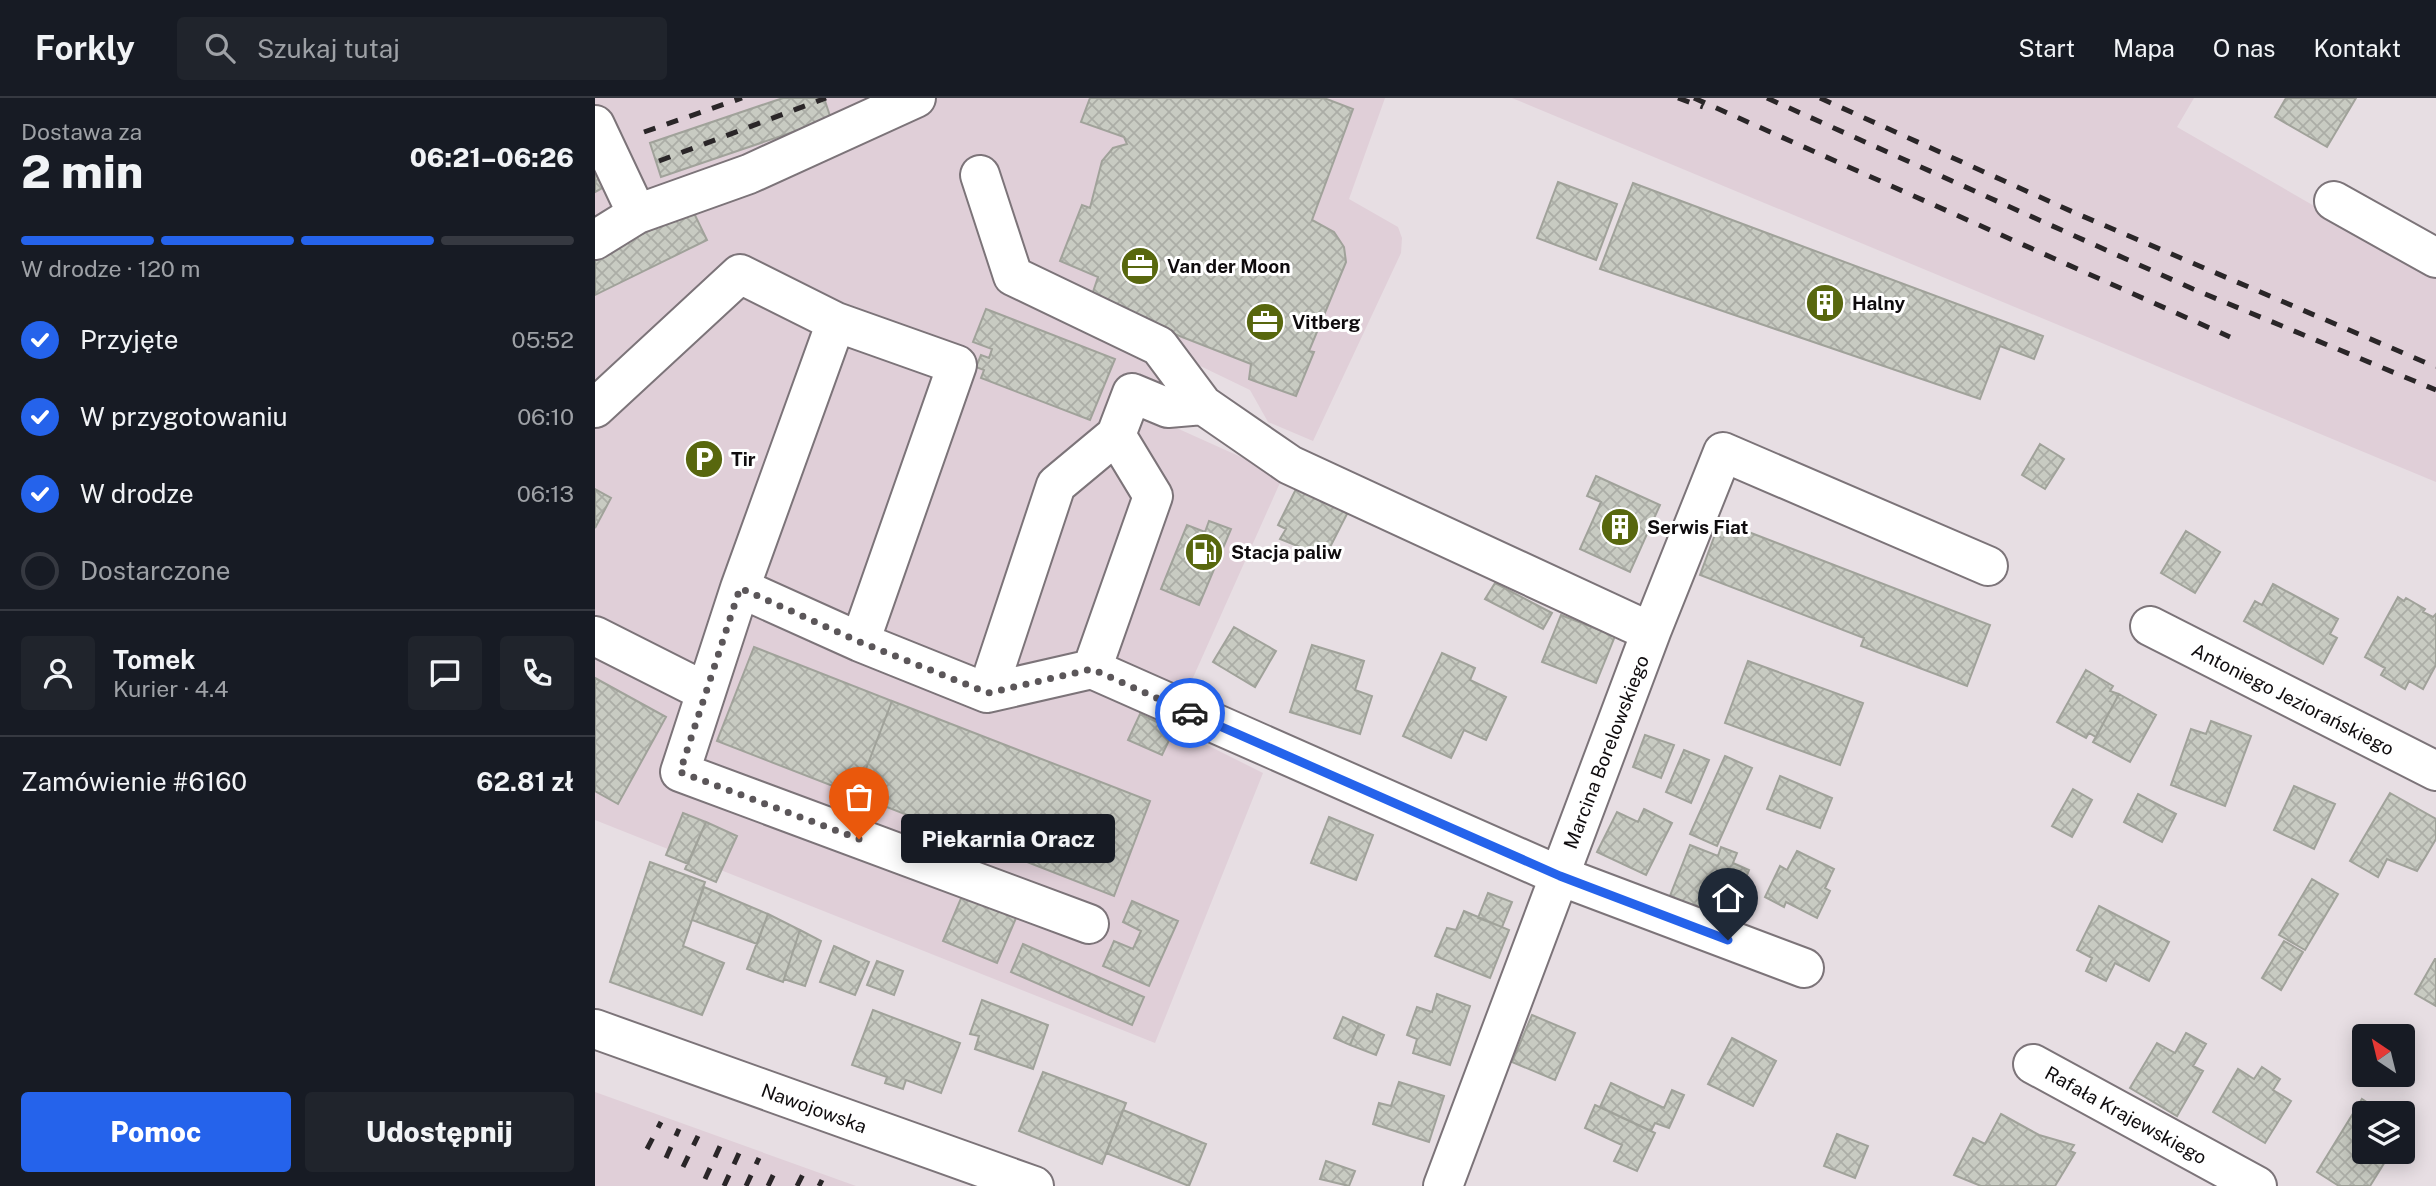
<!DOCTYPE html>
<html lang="pl">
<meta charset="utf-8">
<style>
:root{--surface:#171b24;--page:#20242c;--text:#f1f3f6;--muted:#9ea1a6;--line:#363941;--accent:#2563eb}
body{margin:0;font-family:"Public Sans",sans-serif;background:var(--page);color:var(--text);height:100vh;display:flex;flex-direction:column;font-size:26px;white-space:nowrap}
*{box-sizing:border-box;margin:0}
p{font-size:23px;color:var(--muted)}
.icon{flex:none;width:38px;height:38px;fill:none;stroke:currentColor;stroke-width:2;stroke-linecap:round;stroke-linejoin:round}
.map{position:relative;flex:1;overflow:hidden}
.details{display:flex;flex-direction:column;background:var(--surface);width:595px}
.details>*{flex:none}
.needle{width:46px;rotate:325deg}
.tools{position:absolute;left:1757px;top:926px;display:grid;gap:14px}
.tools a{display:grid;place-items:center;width:63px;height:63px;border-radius:7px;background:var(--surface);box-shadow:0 4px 18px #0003;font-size:35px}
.pin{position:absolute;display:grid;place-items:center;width:60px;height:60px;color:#fff;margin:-72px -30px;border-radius:50% 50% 50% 0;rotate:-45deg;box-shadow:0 0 7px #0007}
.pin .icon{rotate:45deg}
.courier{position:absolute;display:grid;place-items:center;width:70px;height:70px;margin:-35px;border:5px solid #2563eb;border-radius:50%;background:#fff;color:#222;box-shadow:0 2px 9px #0007}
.bubble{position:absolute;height:49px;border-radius:7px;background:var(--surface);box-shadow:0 4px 18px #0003;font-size:23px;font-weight:800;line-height:49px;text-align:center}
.summary em{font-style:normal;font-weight:800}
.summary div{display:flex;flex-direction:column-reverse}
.summary{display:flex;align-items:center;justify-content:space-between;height:119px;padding:0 21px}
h1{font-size:46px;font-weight:800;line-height:52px}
.bar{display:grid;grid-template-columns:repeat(4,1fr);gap:10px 7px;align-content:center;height:84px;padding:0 21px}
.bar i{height:9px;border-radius:5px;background:var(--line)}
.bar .on{background:var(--accent)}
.bar p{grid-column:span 4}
.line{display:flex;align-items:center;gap:18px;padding:0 21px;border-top:2px solid var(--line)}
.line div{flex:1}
.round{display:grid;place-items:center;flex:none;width:74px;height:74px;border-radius:7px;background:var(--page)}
ol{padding:0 21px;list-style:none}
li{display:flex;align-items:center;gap:21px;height:77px}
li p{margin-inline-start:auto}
li .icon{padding:7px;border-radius:50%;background:var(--accent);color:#fff;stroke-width:4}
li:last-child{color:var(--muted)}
li i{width:38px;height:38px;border:4px solid var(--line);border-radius:50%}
.primary-button{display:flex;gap:14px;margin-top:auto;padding:14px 21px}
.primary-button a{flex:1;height:80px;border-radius:7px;background:var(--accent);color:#fff;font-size:28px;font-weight:800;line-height:80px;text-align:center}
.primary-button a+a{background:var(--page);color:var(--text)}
header{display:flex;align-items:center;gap:42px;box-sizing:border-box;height:98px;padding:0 35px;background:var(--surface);border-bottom:2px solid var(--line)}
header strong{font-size:33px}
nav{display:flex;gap:38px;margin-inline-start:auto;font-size:24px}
.search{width:490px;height:63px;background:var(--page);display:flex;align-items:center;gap:18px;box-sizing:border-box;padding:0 24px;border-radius:7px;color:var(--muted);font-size:26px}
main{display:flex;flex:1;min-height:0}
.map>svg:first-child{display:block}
.built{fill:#e0cfd8}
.building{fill:url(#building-cross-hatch);stroke:#a0a29a;stroke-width:2}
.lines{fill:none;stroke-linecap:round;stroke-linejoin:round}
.minor-casing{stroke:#7c7479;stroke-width:42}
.minor{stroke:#fff;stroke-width:38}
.rail{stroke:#2a2628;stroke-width:5;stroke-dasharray:12 12;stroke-linecap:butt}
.done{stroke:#5b5659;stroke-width:7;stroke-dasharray:0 12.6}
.route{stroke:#2563eb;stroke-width:9}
.labels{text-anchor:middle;stroke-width:6;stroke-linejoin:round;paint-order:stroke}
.poi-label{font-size:19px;font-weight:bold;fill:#0f0c0e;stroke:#fff;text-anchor:start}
.street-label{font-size:19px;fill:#0f0c0e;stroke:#fff}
</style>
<header>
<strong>Forkly</strong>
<div class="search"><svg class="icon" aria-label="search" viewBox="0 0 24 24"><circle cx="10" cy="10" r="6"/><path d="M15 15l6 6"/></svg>Szukaj tutaj</div>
<nav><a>Start</a><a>Mapa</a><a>O nas</a><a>Kontakt</a></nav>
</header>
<main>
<section class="details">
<div class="summary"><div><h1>2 min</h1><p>Dostawa za</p></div><em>06:21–06:26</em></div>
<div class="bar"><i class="on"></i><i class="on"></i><i class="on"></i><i></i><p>W drodze · 120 m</p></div>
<ol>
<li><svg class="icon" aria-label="check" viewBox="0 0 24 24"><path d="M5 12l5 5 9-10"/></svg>Przyjęte<p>05:52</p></li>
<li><svg class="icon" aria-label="check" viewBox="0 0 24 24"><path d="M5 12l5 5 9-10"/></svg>W przygotowaniu<p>06:10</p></li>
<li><svg class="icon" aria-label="check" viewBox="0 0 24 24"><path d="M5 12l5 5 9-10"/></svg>W drodze<p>06:13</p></li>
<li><i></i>Dostarczone</li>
</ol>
<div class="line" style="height:126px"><a class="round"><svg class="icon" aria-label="person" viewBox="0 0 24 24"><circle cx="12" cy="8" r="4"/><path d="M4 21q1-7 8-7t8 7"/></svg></a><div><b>Tomek</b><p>Kurier · 4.4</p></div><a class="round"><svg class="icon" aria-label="chat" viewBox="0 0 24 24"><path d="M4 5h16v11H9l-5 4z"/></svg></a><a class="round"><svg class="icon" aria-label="phone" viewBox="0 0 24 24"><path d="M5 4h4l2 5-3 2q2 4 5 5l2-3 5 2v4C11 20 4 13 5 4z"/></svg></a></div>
<div class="line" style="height:91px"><div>Zamówienie #6160</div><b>62.81 zł</b></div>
<div class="primary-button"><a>Pomoc</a><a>Udostępnij</a></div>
</section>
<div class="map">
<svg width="1841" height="1088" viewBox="0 0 1841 1088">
<defs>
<pattern id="building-cross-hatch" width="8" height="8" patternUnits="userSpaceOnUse" patternTransform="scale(1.75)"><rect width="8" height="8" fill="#c8cbc2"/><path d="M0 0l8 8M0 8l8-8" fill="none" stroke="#abada6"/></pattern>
</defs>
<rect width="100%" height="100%" fill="#e7dee3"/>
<path class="built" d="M0 0H790L754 101 803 129 807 140 806 155 718 343 673 324 655 292 597 264 566 323 688 378 576 629 668 675 560 945 0 722Z
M917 0H1599L1582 29 1841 178V384Z
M0 994 261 1088H0Z"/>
<path class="building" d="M188 0H229L236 21 66 79 55 45Z
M495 0H729L758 11 717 122 739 134 749 149 751 164 714 253 719 254 701 298 654 281 656 266 495 203 503 179 465 163 487 107 495 110 507 63 518 50 532 46 529 39 486 24Z
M1691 0H1761L1732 49 1680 19Z
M0 67 13 87 0 94Z
M963 84 1022 106 1001 162 942 140Z
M1038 85 1448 238 1439 261 1405 248 1385 301 1005 171Z
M97 111 112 142 0 197V160Z
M391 211 520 261 495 322 386 280 389 272 381 269 386 257 394 260 397 251 378 244Z
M1445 346 1469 361 1450 391 1427 377Z
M1001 378 1065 407 1035 474 985 451 1006 404 992 398Z
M702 389 753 414 730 459 685 441 691 431 683 427Z
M0 391 16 400 0 430Z
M614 423 636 431 604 507 566 491 592 427 610 434Z
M1125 423 1395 527 1372 588 1266 548 1269 540 1105 477Z
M1591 433 1625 454 1600 495 1566 475Z
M900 485 957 515 948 531 890 501Z
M1678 486 1743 521 1735 536 1742 540 1728 566 1649 523 1660 503 1667 507Z
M1803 499 1809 503 1811 500 1830 511 1828 514 1838 519 1841 516V567L1828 591 1814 583 1810 591 1786 577 1790 570 1770 559Z
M966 517 1020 538 1001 585 947 564Z
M639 529 681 553 660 589 618 564Z
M717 547 769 563 760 592 777 598 765 636 695 614Z
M159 549 297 603 261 697 122 643Z
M847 555 880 570 875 582 911 599 891 642 869 632 856 660 808 638Z
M1153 563 1268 605 1245 667 1130 625Z
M1491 572 1518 588 1515 593 1524 596 1501 639 1494 635 1491 640 1462 624Z
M0 580 71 619 23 706 0 693Z
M1524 596 1561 617 1535 664 1498 644Z
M297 603 555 703 519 798 261 697Z
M545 616 579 632 567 657 533 642Z
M1616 623 1656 638 1630 708 1576 687 1596 631 1611 636Z
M1050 637 1079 647 1066 680 1038 669Z
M1089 652 1114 662 1096 705 1071 694Z
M1130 658 1157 670 1122 748 1095 736Z
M1185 678 1237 700 1225 730 1172 711Z
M1699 688 1740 706 1719 751 1679 732Z
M1478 691 1497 702 1477 739 1457 728Z
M1795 695 1841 721V741L1822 773 1792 761 1783 779 1755 763Z
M1543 696 1581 716 1567 744 1529 724Z
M1049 711 1077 725 1051 777 1002 754 1022 714 1043 724Z
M88 715 111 724 93 766 71 757Z
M734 719 778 737 761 782 716 765Z
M111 724 142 738 121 784 90 771Z
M1095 747 1123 758 1126 749 1142 755 1138 765 1154 772 1133 826 1073 803Z
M1202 753 1239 771 1230 790 1235 793 1222 820 1191 804 1189 809 1170 799 1185 768 1192 772Z
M55 764 110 784 88 848 129 865 107 917 15 884Z
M1717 781 1743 796 1710 852 1684 837Z
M109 789 173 816 162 846 97 822Z
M893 795 917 804 907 829 883 820Z
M367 798 421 820 402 865 348 843Z
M537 803 583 823 554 888 508 868 519 843 538 851 546 833 528 824Z
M1504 808 1574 844 1554 883 1520 865 1511 883 1491 873 1497 860 1482 852Z
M869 813 914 832 895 880 840 858 852 830 861 832Z
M173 816 205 832 188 884 152 871Z
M205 832 226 843 210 888 189 881Z
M1689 843 1708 854 1686 892 1667 880Z
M428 846 549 899 537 927 416 874Z
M239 848 274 864 260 897 225 884Z
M1840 861H1841V908L1820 896Z
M282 863 308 873 299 897 272 887Z
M842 896 875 908 855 967 818 955 822 941 812 937 822 909 837 914Z
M387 902 453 927 438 971 380 951 384 938 375 936Z
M278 912 365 945 346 995 311 982 308 991 290 985 292 979 257 967Z
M937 917 980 935 960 982 917 964Z
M748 919 764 926 755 947 739 940Z
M764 926 789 937 781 957 755 947Z
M1591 935 1611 946 1598 968 1608 973 1582 1018 1535 990 1562 945 1580 955Z
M1137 940 1181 963 1158 1008 1113 986Z
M1667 969 1685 981 1678 992 1696 1003 1670 1045 1618 1014 1643 971 1659 981Z
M448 974 531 1005 507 1066 424 1033Z
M804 984 849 998 834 1044 778 1026 784 1005 796 1008Z
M1016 985 1069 1010 1077 992 1089 997 1074 1030 1060 1025 1056 1033 1005 1009Z
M1767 1001 1789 1015H1769V1054H1796L1775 1088H1744L1722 1074Z
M1000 1007 1060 1035 1042 1073 1019 1063 1027 1047 990 1030Z
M528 1012 611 1046 594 1088 511 1055Z
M1406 1016 1444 1037 1479 1047 1475 1053 1480 1055 1460 1088H1386L1359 1077 1378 1040 1390 1046Z
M1242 1036 1273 1048 1260 1080 1229 1068Z
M731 1063 760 1073 754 1088 725 1081Z"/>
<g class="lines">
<g class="minor-casing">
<path id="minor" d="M0 27 42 116 154 76 321 0
M385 77 418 178 564 248 608 307 695 367 1056 534 848 1088
M1739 103 1841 160
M0 142 42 116
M241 224 145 490 85 674 494 826
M0 310 145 176 241 224 362 267 265 544
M145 490 265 544 392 595 497 571 965 778 1209 870
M1555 528 1841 673
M1056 534 1128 354 1393 468
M0 538 111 594
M497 571 558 398 521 337
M392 595 461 387 521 337 537 295 573 310 608 307
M0 931 439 1088
M1438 966 1662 1088"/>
</g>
<use href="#minor" class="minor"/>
<path class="rail" d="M1083 0 1108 9
M1099 0 1635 239
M1172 0 1598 191 1841 292
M1225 0 1478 114 1841 269
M49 34 147 0
M64 63 231 0
M52 1051 66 1024
M71 1060 84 1031
M88 1069 103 1038
M110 1081 126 1046
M129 1088 145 1053
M151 1088 164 1060
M173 1088 183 1067
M202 1088 208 1076
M224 1088 227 1082"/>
</g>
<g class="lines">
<path class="done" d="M264 741 85 674 145 490 265 544 393 595 497 571 595 615"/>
<path class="route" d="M595 615 965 778 1133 842"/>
</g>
<defs>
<g id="office-disc" transform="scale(2.0125)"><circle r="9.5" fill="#58670e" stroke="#fff"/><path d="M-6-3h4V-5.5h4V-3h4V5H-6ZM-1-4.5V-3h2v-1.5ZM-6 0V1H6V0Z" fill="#fff"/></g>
<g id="building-disc" transform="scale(2.0125)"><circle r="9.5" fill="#58670e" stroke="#fff"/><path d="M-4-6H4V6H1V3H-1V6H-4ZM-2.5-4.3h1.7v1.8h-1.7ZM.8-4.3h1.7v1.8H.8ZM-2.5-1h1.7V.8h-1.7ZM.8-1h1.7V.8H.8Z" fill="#fff"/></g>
<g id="parking-disc" transform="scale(2.0125)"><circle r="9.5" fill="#58670e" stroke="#fff"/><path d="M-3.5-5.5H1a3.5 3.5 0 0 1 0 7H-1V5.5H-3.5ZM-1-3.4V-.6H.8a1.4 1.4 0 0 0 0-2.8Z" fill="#fff"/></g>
<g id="fuel-disc" transform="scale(2.0125)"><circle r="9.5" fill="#58670e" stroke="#fff"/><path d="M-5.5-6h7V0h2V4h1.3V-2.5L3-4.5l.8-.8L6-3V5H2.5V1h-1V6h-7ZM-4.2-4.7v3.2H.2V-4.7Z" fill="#fff"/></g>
</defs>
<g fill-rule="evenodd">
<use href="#office-disc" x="545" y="168"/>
<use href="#building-disc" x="1230" y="205"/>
<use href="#office-disc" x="670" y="224"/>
<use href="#parking-disc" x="109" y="361"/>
<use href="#building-disc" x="1025" y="429"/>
<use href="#fuel-disc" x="609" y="454"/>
</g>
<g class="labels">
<g class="poi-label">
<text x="572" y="175">Van der Moon</text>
<text x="1257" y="212">Halny</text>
<text x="697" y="231">Vitberg</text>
<text x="136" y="368">Tir</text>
<text x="1052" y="436">Serwis Fiat</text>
<text x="636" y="461">Stacja paliw</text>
</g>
<g class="street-label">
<text transform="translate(1698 601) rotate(27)" y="7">Antoniego Jeziorańskiego</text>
<text transform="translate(1011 654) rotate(-69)" y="7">Marcina Borelowskiego</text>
<text transform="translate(219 1010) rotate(20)" y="7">Nawojowska</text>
<text transform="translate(1531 1017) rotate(29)" y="7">Rafała Krajewskiego</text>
</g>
</g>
</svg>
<div class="tools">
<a><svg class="needle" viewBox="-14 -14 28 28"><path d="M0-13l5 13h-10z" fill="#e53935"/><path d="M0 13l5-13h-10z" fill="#9ea1a6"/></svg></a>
<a><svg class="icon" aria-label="layers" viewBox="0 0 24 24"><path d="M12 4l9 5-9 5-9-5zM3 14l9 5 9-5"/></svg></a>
</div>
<div class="pin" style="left:264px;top:741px;background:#ea580c"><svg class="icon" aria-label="bag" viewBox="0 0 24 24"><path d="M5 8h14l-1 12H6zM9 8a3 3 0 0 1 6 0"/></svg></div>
<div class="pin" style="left:1133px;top:842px;background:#1f2937"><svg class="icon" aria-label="home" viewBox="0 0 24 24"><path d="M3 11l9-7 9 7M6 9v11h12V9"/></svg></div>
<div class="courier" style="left:595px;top:615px"><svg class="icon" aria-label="car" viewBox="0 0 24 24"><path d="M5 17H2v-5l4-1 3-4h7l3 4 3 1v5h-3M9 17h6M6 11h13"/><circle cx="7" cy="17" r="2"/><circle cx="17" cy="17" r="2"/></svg></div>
<div class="bubble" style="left:306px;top:716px;width:214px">Piekarnia Oracz</div>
</div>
</main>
